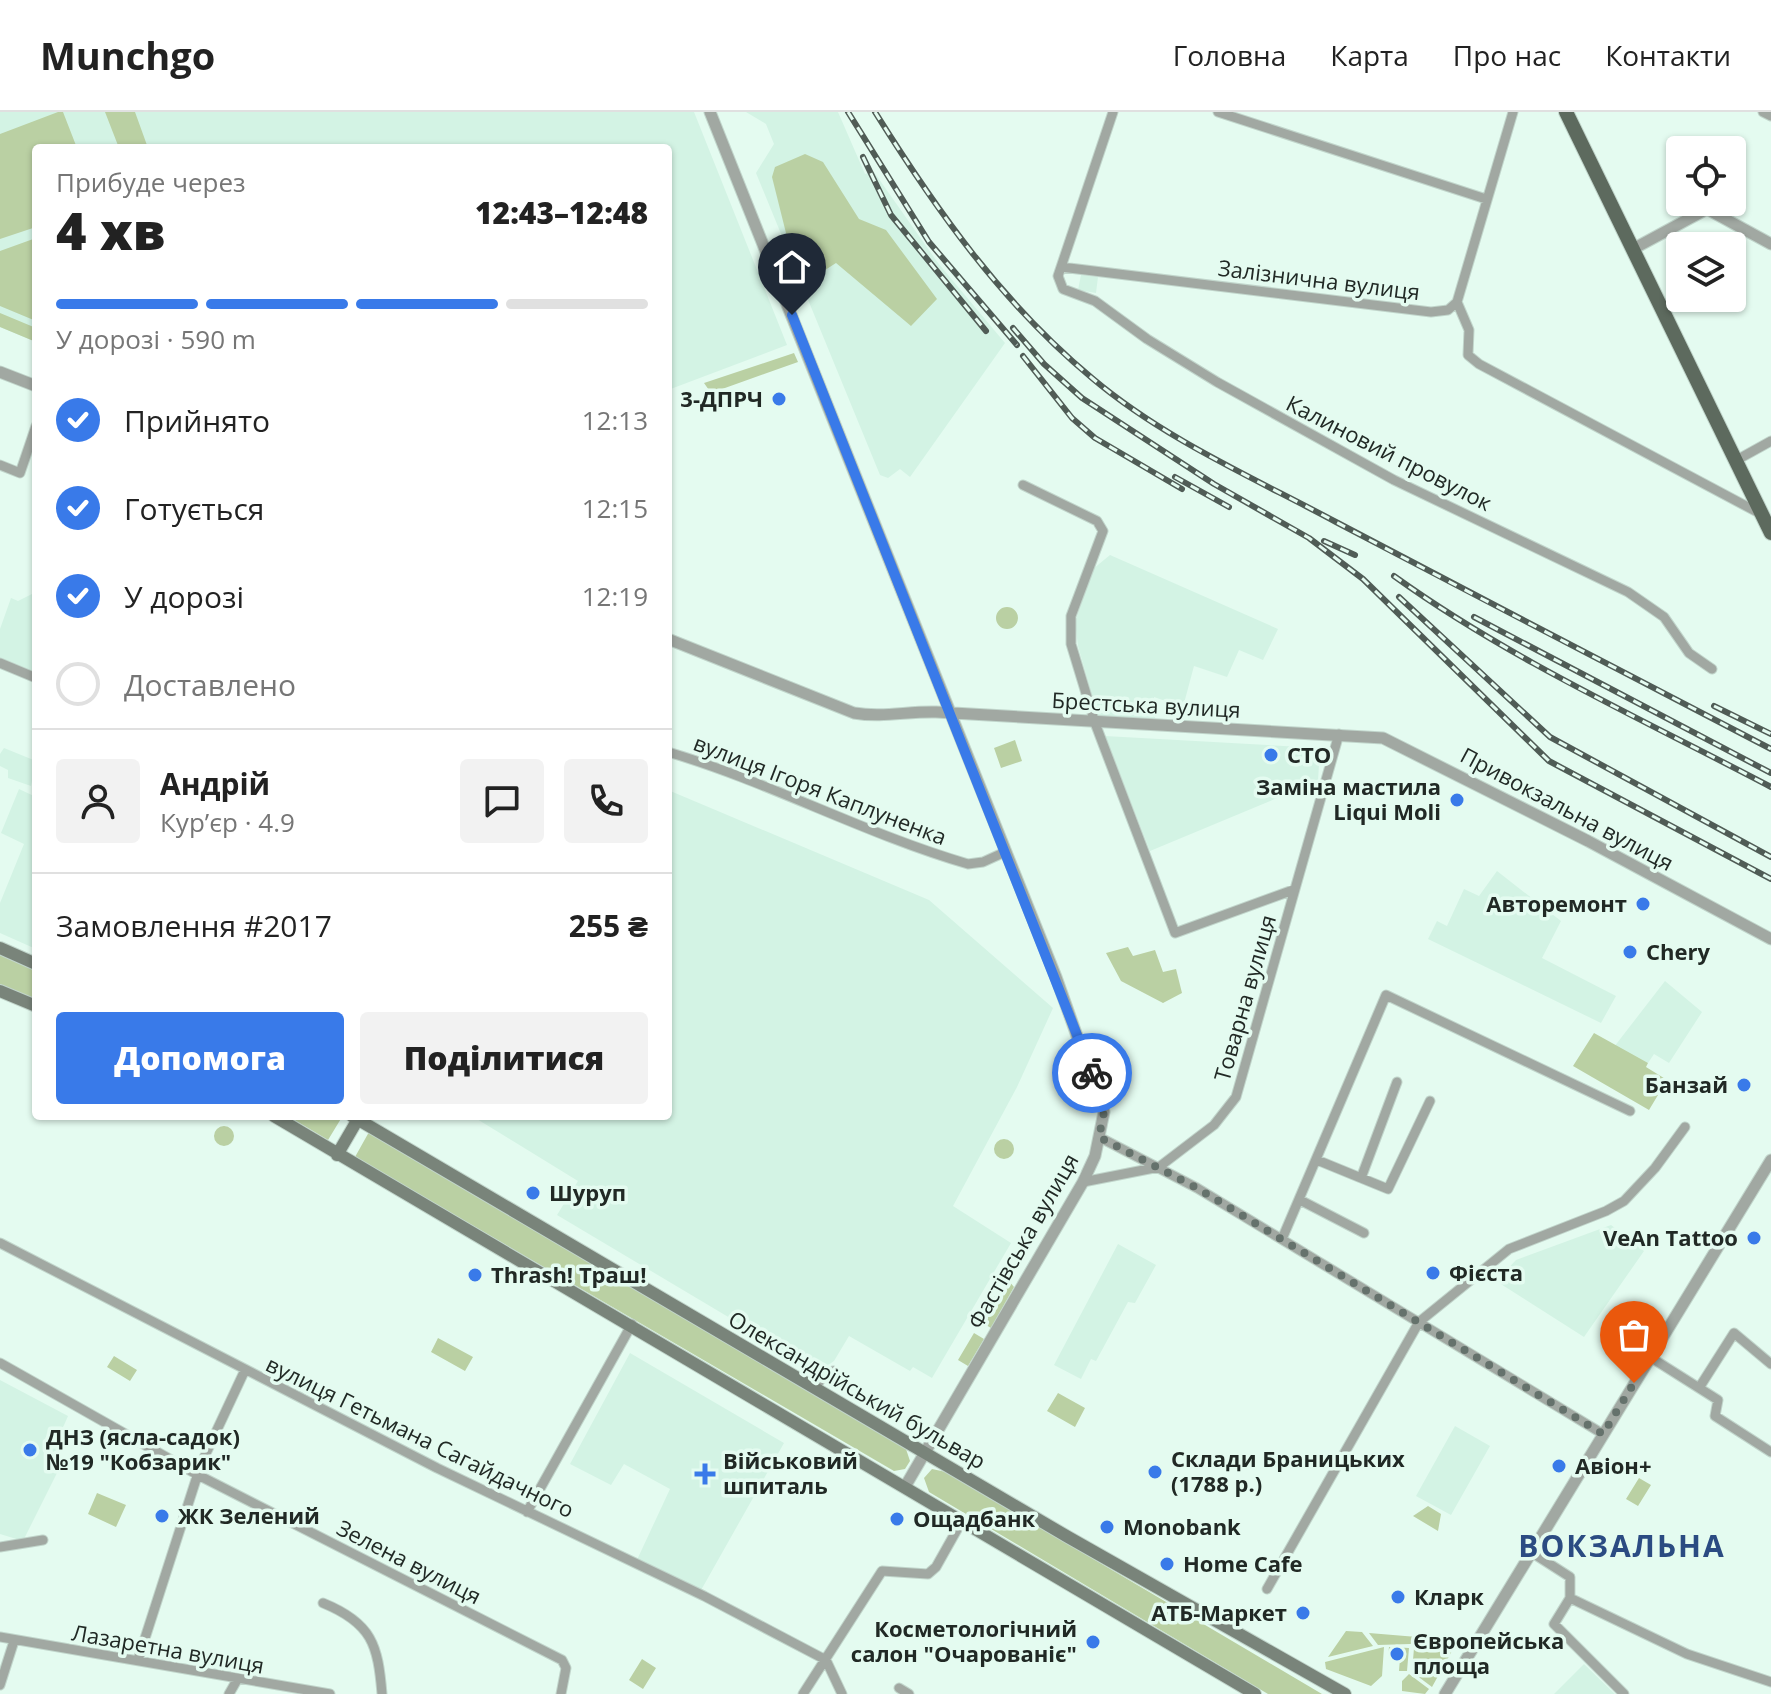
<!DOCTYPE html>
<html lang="uk">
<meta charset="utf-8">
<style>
:root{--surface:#fff;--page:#f2f2f2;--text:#222;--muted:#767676;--line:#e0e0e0;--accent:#397ae9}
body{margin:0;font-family:"Open Sans",sans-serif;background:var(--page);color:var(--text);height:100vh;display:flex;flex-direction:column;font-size:30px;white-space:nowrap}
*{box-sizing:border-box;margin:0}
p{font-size:26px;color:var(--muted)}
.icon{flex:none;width:44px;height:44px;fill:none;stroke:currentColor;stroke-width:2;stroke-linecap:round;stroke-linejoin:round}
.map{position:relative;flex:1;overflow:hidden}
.side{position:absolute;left:32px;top:32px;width:640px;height:976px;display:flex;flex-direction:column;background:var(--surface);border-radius:8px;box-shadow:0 2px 6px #0004}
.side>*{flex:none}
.controls{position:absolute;left:1666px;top:24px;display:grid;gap:16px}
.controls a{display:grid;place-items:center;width:80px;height:80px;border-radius:8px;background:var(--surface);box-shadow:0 2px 6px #0004;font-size:40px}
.pin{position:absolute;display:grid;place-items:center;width:68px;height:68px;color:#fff;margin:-82px -34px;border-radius:50% 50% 50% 0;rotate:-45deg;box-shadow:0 0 8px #0007}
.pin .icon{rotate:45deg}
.courier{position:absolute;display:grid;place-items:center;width:80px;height:80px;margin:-40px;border:6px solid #397ae9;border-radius:50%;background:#fff;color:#222;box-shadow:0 2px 10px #0007}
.headline em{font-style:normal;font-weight:800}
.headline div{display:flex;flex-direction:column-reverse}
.headline{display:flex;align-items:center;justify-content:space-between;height:136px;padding:0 24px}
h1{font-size:52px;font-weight:800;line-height:60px}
.bar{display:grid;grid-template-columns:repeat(4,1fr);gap:12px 8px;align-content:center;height:96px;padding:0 24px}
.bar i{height:10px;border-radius:6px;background:var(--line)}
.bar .current{background:var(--accent)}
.bar p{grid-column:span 4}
.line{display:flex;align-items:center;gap:20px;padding:0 24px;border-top:2px solid var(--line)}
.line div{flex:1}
.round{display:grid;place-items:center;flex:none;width:84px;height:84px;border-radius:8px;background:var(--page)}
ol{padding:0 24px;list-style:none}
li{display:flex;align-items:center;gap:24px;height:88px}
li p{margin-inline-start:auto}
li .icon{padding:8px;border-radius:50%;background:var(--accent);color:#fff;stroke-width:4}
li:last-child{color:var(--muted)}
li i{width:44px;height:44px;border:4px solid var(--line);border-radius:50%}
.primary-button{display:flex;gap:16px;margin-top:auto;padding:16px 24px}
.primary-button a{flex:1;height:92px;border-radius:8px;background:var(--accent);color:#fff;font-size:32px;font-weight:800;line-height:92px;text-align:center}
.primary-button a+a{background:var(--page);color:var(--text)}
header{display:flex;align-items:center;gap:48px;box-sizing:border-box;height:112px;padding:0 40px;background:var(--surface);border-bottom:2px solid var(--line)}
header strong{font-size:38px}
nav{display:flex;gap:44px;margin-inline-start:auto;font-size:28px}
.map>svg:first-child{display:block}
.built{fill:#d3f3e4}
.green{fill:#bad0a3}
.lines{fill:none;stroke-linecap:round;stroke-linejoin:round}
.minor-casing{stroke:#c1d5cb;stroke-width:11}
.tertiary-casing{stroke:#c1d5cb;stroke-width:13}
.secondary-casing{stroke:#c1d5cb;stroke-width:14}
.primary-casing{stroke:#c1d5cb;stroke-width:16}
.minor{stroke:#a1a8a2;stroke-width:9}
.tertiary{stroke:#a1a8a2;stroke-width:11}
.secondary{stroke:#79847a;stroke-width:12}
.primary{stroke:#5d6a5e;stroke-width:14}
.rail-casing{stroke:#505c56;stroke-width:6}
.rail{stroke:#e4fbf0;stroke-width:3;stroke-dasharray:9;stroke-linecap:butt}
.done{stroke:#65726c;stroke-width:8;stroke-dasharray:0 14.4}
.route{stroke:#397ae9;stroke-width:10}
.poi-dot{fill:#397ae9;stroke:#e4fbf0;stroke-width:3}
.labels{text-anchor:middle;stroke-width:7;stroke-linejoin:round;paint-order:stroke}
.street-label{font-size:22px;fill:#212925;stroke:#e4fbf0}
.poi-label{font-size:22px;font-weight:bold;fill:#212925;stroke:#e4fbf0;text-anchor:start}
.district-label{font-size:30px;font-weight:bold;letter-spacing:2px;fill:#2b4b82;stroke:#e4fbf0}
</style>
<header>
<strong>Munchgo</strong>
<nav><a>Головна</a><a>Карта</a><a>Про нас</a><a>Контакти</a></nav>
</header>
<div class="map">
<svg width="1771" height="1582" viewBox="0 0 1771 1582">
<rect width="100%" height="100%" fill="#e4fbf0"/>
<path class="built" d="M0 0H694L787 233 668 278V36H36V230L0 215Z
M746 0H838L865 62 874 60 938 151 1005 231 910 365 900 357 888 366 880 363 756 61 774 32 766 12Z
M1081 163 1098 165 1096 181 1078 178Z
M1110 443 1278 517 1263 548 1239 538 1227 565 1194 554 1183 595 1154 585 1155 606 1098 604 1078 534 1075 510 1093 457Z
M36 480V562L0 547V517L11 486 18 489Z
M1105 624 1320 636 1318 669 1150 739Z
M4 636 36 649 31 674 8 666V658L0 654V642Z
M19 677 36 685V837L0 821V791L24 732 1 721Z
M668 678 929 788 1053 896 1017 975 953 1094 1011 1131 932 1266 913 1255 910 1259 849 1224 834 1249 819 1259 557 1103 578 1069 472 1004H668Z
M1497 759 1561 809 1542 846 1616 884 1601 911 1428 827 1437 809 1447 814 1464 777 1479 784Z
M1665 869 1702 900 1669 951 1654 942 1648 951 1614 935Z
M1611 1113 1644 1139 1584 1225 1496 1169 1516 1148Z
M1118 1132 1156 1153 1135 1191 1128 1190 1096 1249 1091 1247 1081 1267 1054 1253Z
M630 1241 784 1331 700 1480 636 1450 670 1377 624 1352 611 1373 570 1352Z
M0 1268 68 1304 61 1320 59 1357 23 1429 0 1422Z
M1455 1314 1490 1334 1451 1403 1416 1384Z
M1584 1552 1615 1582H1554Z"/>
<path class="green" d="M58 0H63L77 36H36V115L0 127V22Z
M105 0H135L148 36H119Z
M805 42 823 50 859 107 886 118 937 187 911 214 836 151 822 160 807 154 797 130 789 133 772 65 775 55Z
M36 126V209L0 194V139Z
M0 201 36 216V230L0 215Z
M794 241 798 250 711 281 704 271Z
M996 506a11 11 0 1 1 22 0a11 11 0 1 1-22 0Z
M1015 628 1022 649 1001 656 994 636Z
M1128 835 1133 844 1155 838 1163 860 1176 857 1182 881 1163 891 1121 869 1106 841Z
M0 843 36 859V888L0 872Z
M1594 921 1648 951 1646 955 1667 968 1649 998 1573 954Z
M288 1004H341L342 1005 328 1028Z
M214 1024a10 10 0 1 1 20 0a10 10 0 1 1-20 0Z
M369 1020 906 1337 910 1349 905 1357 894 1359 355 1045Z
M994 1037a10 10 0 1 1 20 0a10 10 0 1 1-20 0Z
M1003 1169H1009L1014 1175 991 1216 981 1210Z
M974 1221 984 1227 968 1254 958 1248Z
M438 1226 473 1245 465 1259 431 1240Z
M114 1244 137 1258 130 1269 107 1255Z
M1058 1281 1085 1296 1075 1315 1047 1299Z
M932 1357 946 1360 1322 1582H1268L929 1380 924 1366Z
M1639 1366 1651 1373 1638 1394 1626 1387Z
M97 1381 126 1393 116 1415 88 1402Z
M1428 1394 1441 1402 1438 1419 1413 1404Z
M1346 1519 1362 1520 1373 1534 1328 1545Z
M1369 1521 1429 1526 1410 1532 1378 1533Z
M1434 1529 1447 1530 1453 1537 1432 1575 1412 1560 1414 1536Z
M1384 1535 1382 1564 1371 1574 1326 1557 1325 1550Z
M1389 1535 1409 1536 1407 1559H1399L1400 1546 1388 1545Z
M642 1547 656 1556 643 1577 629 1568Z
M1409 1562 1429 1577 1425 1582 1402 1579V1569Z"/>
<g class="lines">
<g class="minor-casing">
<path id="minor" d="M1113 0 1058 164 1063 177 1095 189 1147 227 1217 270 1394 368 1628 480 1664 505 1689 541 1712 557
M1218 0 1486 87
M1763 0 1771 4
M1061 155 1431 200 1448 198 1457 190 1513 0
M1457 190 1469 218 1468 243 1479 252 1761 402
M1735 349 1771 329
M0 353 20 361 36 314
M1023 373 1097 409 1103 419 1071 504V532L1095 611 1175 821 1293 778
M0 551 36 566
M668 640C770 670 865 722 968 752L983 750 1005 740
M1099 1025 1197 1076 1603 1322
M1317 1048 1361 1066 1397 970
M1361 1066 1388 1077 1430 989
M1083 1070 1159 1055 1214 1013 1236 985 1339 622
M1300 1088 1364 1121
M1282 1127 1386 883 1630 999
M0 1131 437 1356 704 1484 826 1548 842 1582
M1650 1245 1718 1288 1715 1304 1771 1340
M0 1251 198 1363 562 1548 566 1556 561 1582
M815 1276 821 1267 833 1259
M1699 1276 1734 1221 1771 1252
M527 1400 632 1212
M0 1435 43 1428
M1531 1440 1570 1465V1486L1687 1542 1771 1570
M1267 1477 1419 1210 1509 1137 1606 1099 1624 1089 1655 1056 1685 1015
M1570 1486 1554 1512 1624 1582
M323 1491C372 1511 378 1533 382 1582
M0 1525 330 1582
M138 1548 201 1352 245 1258
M0 1573 14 1529
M899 1576 909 1582
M229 1582 237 1568
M803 1582 882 1459 928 1462 936 1455 963 1407"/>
</g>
<g class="tertiary-casing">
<path id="tertiary" d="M710 0 1056 865 1104 1000 1095 1044 1083 1070 906 1373
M1633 137 1707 97 1771 132
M0 260 36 274
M668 527 854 601C883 606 908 599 936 600L1383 626 1588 729 1771 827
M1445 1582 1771 1048"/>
</g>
<g class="secondary-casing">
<path id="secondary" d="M0 836 36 852
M0 879 36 894
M274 1004 1255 1582
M352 1004 1068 1425 1345 1582
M337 1043 358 1007"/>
</g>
<g class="primary-casing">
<path id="primary" d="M1566 0 1771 421"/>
</g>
<use href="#minor" class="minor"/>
<use href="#tertiary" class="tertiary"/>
<use href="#secondary" class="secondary"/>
<use href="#primary" class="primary"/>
<g class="rail-casing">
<path id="rail" d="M848 0 929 130 1017 233
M875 0C937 99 1002 191 1092 266 1164 327 1254 366 1336 410 1481 487 1626 561 1771 637
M863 45 891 103 986 219
M1013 216 1044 252 1082 286 1214 372 1309 426 1363 467 1549 649 1771 767
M1023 244 1072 306 1095 326 1182 377
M1175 365 1229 395
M1324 429 1355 443
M1394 464C1511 548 1644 608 1771 675
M1399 485 1550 625 1771 745
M1474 505 1771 661
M1714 594 1771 622"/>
</g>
<use href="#rail" class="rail"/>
</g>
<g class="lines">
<path class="done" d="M1092 961 1104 1000 1099 1025 1197 1076 1603 1322 1634 1271"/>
<path class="route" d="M792 203 1092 961"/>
</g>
<g class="poi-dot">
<circle cx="779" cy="287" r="8"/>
<circle cx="1271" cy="643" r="8"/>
<circle cx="1457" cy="688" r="8"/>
<circle cx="1643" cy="792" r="8"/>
<circle cx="1630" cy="840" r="8"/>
<circle cx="1744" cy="973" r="8"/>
<circle cx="533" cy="1081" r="8"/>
<circle cx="1754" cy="1126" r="8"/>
<circle cx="1433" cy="1161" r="8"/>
<circle cx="475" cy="1163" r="8"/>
<circle cx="30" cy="1338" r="8"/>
<circle cx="1559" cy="1354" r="8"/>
<circle cx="1155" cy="1360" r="8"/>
<path d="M701 1350h8v8h8v8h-8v8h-8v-8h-8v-8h8z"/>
<circle cx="162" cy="1404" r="8"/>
<circle cx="897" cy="1407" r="8"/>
<circle cx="1107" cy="1415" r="8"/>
<circle cx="1167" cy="1452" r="8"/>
<circle cx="1398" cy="1485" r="8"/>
<circle cx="1303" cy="1501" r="8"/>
<circle cx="1093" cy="1530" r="8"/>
<circle cx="1397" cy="1542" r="8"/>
</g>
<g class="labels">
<g class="street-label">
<text transform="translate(1319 168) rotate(7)" y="8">Залізнична вулиця</text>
<text transform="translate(1389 341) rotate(27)" y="8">Калиновий провулок</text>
<text transform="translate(1146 593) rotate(3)" y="8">Брестська вулиця</text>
<text transform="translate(820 678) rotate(21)" y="8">вулиця Ігоря Каплуненка</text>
<text transform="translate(1567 697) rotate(28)" y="8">Привокзальна вулиця</text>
<text transform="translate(1245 886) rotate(-74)" y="8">Товарна вулиця</text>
<text transform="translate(1023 1129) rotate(-60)" y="8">Фастівська вулиця</text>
<text transform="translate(857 1278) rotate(30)" y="8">Олександрійський бульвар</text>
<text transform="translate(420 1325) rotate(26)" y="8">вулиця Гетьмана Сагайдачного</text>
<text transform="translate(409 1450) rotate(27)" y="8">Зелена вулиця</text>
<text transform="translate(168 1537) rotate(10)" y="8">Лазаретна вулиця</text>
</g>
<g class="poi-label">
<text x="763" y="295" text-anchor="end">3-ДПРЧ</text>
<text x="1287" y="651">СТО</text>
<text x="1441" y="683" text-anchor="end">Заміна мастила<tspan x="1441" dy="25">Liqui Moli</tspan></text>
<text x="1627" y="800" text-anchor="end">Авторемонт</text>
<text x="1646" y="848">Chery</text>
<text x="1728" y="981" text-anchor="end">Банзай</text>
<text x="549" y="1089">Шуруп</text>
<text x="1738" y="1134" text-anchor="end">VeAn Tattoo</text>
<text x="1449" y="1169">Фієста</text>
<text x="491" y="1171">Thrash! Траш!</text>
<text x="46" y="1333">ДНЗ (ясла-садок)<tspan x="46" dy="25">№19 "Кобзарик"</tspan></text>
<text x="1171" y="1355">Склади Браницьких<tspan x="1171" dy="25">(1788 р.)</tspan></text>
<text x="723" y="1357">Військовий<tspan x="723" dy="25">шпиталь</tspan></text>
<text x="1575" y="1362">Авіон+</text>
<text x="178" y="1412">ЖК Зелений</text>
<text x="913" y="1415">Ощадбанк</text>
<text x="1123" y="1423">Monobank</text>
<text x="1183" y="1460">Home Cafe</text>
<text x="1414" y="1493">Кларк</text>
<text x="1287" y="1509" text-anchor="end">АТБ-Маркет</text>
<text x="1077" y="1525" text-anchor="end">Косметологічний<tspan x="1077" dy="25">салон "Очарованіє"</tspan></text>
<text x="1413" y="1537">Європейська<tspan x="1413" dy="25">площа</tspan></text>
</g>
<g class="district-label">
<text x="1622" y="1445">ВОКЗАЛЬНА</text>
</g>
</g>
</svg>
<div class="controls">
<a><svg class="icon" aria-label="locate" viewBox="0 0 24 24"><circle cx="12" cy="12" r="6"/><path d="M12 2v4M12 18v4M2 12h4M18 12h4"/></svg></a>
<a><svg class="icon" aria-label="layers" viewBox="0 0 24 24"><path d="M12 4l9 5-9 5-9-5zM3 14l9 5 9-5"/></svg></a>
</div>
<div class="pin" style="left:1634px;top:1271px;background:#ea580c"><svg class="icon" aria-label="bag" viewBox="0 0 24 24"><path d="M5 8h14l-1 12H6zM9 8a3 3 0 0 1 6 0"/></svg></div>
<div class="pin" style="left:792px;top:203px;background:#1f2937"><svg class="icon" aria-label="home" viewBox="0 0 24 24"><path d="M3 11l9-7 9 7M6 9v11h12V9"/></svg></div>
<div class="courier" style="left:1092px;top:961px"><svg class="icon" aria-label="bike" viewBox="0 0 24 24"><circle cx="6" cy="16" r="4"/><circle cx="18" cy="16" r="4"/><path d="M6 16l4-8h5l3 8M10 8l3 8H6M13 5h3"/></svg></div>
<section class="side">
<div class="headline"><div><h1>4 хв</h1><p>Прибуде через</p></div><em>12:43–12:48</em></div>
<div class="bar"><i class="current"></i><i class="current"></i><i class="current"></i><i></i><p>У дорозі · 590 m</p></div>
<ol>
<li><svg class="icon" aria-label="check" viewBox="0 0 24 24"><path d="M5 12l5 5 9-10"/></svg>Прийнято<p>12:13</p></li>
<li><svg class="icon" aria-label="check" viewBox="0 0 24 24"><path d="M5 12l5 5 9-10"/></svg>Готується<p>12:15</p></li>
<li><svg class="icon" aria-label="check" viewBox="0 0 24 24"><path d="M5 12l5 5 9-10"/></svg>У дорозі<p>12:19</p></li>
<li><i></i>Доставлено</li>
</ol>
<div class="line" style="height:144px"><a class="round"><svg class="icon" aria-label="person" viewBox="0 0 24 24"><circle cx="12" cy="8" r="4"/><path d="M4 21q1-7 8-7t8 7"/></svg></a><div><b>Андрій</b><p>Кур’єр · 4.9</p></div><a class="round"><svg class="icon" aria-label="chat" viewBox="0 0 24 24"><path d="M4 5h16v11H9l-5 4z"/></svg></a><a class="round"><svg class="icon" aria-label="phone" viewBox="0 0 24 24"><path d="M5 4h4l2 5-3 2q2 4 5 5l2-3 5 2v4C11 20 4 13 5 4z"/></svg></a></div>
<div class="line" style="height:104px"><div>Замовлення #2017</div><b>255 ₴</b></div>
<div class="primary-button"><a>Допомога</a><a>Поділитися</a></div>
</section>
</div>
